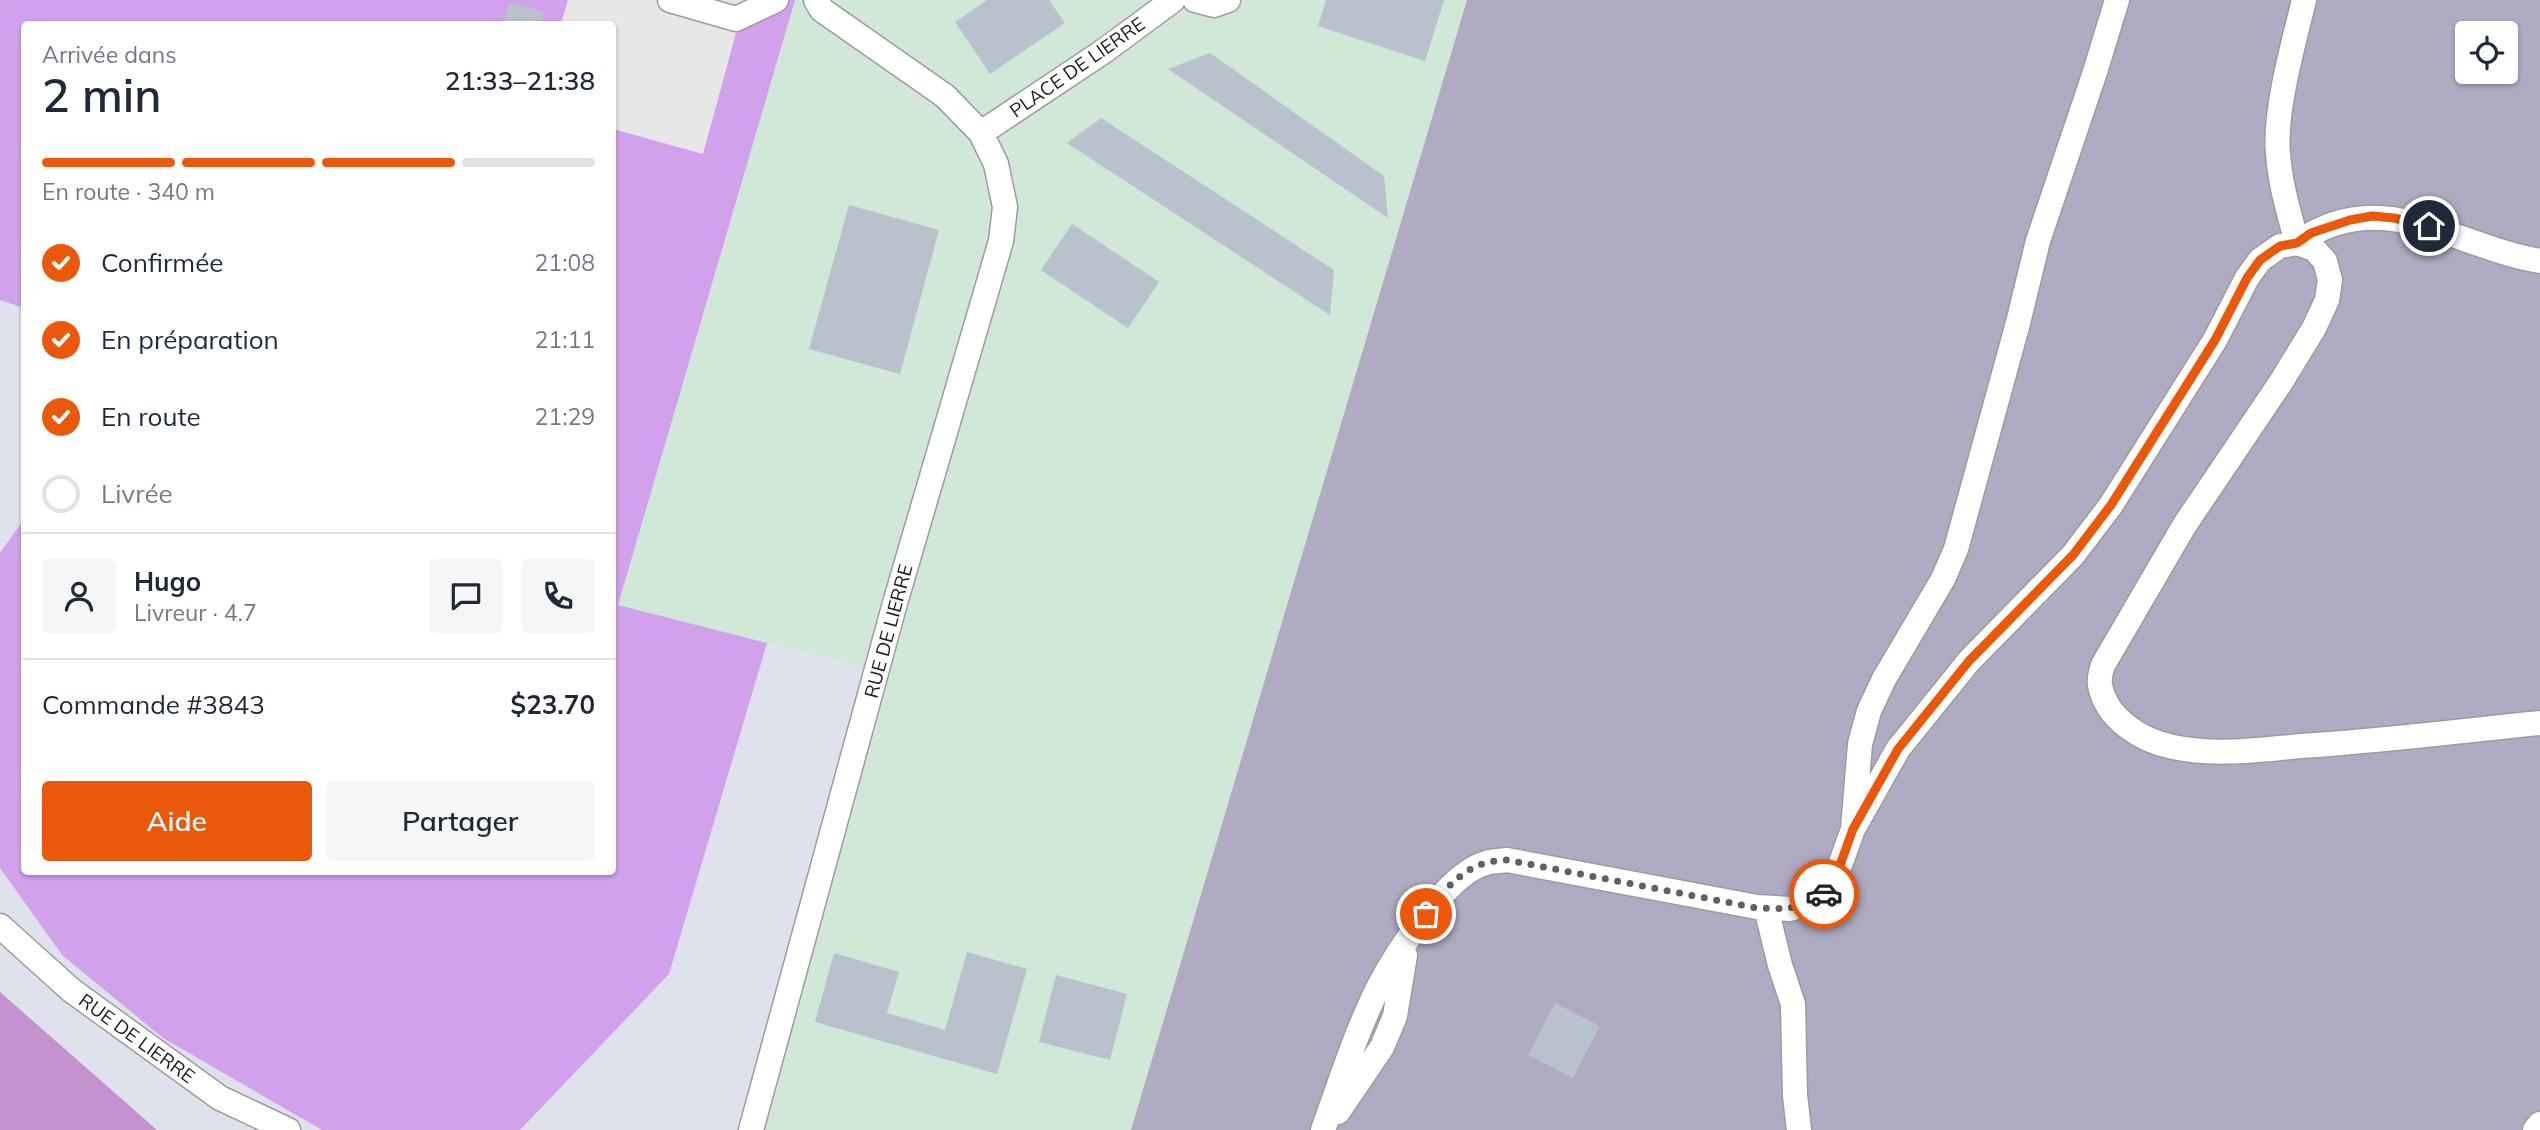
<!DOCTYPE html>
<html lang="fr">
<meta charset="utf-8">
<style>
:root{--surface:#fff;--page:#f6f6f7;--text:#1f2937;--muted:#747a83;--line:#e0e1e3;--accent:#ea580c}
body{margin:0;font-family:Mulish,sans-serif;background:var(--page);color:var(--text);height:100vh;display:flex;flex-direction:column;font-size:26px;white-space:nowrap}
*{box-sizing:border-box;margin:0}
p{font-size:23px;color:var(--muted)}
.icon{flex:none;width:38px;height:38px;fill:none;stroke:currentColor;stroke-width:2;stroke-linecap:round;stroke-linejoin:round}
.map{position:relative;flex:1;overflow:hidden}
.panel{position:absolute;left:21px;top:21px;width:595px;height:854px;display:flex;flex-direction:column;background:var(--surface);border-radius:7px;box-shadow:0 2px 5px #0004}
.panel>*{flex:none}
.tools{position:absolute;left:2455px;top:21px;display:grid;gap:14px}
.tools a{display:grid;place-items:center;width:63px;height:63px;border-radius:7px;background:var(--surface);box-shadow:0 2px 5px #0004;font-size:35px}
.pin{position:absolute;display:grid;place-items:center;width:60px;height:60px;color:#fff;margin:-30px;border:4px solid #fff;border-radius:50%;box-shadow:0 2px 7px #0007}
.courier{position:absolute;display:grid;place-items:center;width:70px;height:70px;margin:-35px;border:5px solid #ea580c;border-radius:50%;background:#fff;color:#222;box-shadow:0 2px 9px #0007}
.headline em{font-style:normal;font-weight:600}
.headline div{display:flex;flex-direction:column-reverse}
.headline{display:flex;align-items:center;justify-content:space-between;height:119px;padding:0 21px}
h1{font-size:46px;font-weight:600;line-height:52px}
.bar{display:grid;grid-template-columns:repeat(4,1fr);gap:10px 7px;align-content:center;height:84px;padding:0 21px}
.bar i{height:9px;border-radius:5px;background:var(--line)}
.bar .on{background:var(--accent)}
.bar p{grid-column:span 4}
.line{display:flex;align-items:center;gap:18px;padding:0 21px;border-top:2px solid var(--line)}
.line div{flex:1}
.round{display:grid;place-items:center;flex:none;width:74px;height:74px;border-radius:7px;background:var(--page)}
ol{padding:0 21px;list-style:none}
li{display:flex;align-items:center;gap:21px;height:77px}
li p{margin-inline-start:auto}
li .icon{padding:7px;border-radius:50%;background:var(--accent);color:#fff;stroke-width:4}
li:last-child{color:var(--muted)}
li i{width:38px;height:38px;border:4px solid var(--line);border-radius:50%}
.action{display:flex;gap:14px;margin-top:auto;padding:14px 21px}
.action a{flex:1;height:80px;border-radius:7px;background:var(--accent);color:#fff;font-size:28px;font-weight:600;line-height:80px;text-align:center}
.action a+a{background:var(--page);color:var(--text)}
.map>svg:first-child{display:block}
.industrial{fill:#d1e7d8}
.construction{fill:#aeabc2;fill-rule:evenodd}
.grass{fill:#d2a1ec}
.forest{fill:#c691cf}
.parking{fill:#e7e7e7}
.building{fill:#b9c1cd}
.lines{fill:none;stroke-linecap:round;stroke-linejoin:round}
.minor-casing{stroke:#9c9c9c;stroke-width:27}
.minor{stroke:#fff;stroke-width:24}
.done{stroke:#606164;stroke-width:7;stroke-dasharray:0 12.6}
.route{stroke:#ea580c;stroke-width:9}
.labels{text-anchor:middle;stroke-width:7;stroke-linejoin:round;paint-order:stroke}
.street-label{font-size:19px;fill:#1b1b1b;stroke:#fff}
</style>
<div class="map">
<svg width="2540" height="1130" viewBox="0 0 2540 1130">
<rect width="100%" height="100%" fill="#dfe2ed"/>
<path class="industrial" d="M795 0H1467L1131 1130H745L877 670 618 606Z"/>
<path class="construction" d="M1467 0H2540V1130H1131ZM2468 33H2506V72H2468Z"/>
<path class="grass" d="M0 0H795L618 605 767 643 669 974 520 1130H322L163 1038 62 955 0 868V553L24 519V872H612V24H24V308L0 300Z"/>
<path class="forest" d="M0 992 157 1130H0Z"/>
<path class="parking" d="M568 0H745L703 154 613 129 612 24H561Z"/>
<path class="building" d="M987 0H1049L1065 23 990 74 955 22Z
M1326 0H1444L1425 61 1318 26Z
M510 2 544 12 540 24H503Z
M1210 53 1384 176 1388 218 1168 69Z
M1101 118 1334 270 1330 315 1067 143Z
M849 205 939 230 900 374 809 349Z
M1072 224 1159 282 1128 328 1041 270Z
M967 952 1027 969 997 1074 815 1022 834 953 899 972 887 1013 945 1030Z
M1056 975 1127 994 1110 1060 1039 1042Z
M1555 1003 1600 1026 1573 1078 1528 1055Z"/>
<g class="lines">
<g class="minor-casing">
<path id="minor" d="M670 0 736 19 776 0
M1195 0 1214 5 1228 0
M2304 0C2294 42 2274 111 2278 153 2280 184 2289 213 2297 243 2382 183 2455 247 2540 261
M981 133 1104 51 1173 0
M1853 829 1898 749 1969 661 2073 555 2111 505 2215 340 2247 278 2260 260 2280 246 2297 243 2314 249 2325 261 2330 280 2327 300 2314 328 2281 382 2184 526 2103 665C2101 671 2099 679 2100 685 2106 719 2142 741 2173 747 2216 756 2258 750 2301 746 2381 741 2460 731 2540 723
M1766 908 1780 965 1793 1004 1795 1095 1799 1130
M0 926 71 990 220 1098 288 1130
M1338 1112 1382 1047 1395 1016 1405 955
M751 1130 895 603 1001 241 1005 207 996 164 981 133 945 96 822 10 816 0
M1323 1130C1340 1083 1355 1035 1377 990 1395 955 1447 873 1486 863 1493 861 1500 861 1507 860L1757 907 1790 909 1809 904 1823 894 1835 879 1853 829 1860 744 1869 711 1884 679 1943 579 1956 549 2018 323 2038 241 2095 72 2117 0
M2535 1130 2540 1124"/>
</g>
<use href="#minor" class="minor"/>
</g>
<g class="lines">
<path class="done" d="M1426 914C1440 894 1461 870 1485 863 1492 861 1500 861 1507 860L1757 908C1785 909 1800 910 1824 894"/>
<path class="route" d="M1824 894 1835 879 1853 829 1898 749 1969 661 2073 555 2111 505 2215 340 2247 278 2260 260 2280 246 2297 243 2311 233 2350 220 2372 216 2394 218 2429 226"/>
</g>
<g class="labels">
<g class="street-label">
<text transform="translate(1077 67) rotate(-35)" y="7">PLACE DE LIERRE</text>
<text transform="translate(888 631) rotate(-75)" y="7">RUE DE LIERRE</text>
<text transform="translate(137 1038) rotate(36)" y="7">RUE DE LIERRE</text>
</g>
</g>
</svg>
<div class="tools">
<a><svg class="icon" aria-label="locate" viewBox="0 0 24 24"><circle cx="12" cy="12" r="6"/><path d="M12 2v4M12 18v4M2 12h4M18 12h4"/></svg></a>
</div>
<div class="pin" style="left:1426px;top:914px;background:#ea580c"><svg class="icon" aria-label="bag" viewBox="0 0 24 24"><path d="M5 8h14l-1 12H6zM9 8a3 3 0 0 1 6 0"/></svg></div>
<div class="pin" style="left:2429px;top:226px;background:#1f2937"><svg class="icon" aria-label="home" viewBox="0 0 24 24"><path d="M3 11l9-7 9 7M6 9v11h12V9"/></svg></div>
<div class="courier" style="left:1824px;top:894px"><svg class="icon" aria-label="car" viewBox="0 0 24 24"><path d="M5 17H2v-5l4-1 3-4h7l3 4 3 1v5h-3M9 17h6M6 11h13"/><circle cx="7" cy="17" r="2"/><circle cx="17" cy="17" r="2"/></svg></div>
<section class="panel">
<div class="headline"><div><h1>2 min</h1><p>Arrivée dans</p></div><em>21:33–21:38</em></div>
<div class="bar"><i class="on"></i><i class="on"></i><i class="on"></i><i></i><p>En route · 340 m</p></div>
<ol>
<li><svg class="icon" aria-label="check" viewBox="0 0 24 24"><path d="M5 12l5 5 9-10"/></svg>Confirmée<p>21:08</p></li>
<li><svg class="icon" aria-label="check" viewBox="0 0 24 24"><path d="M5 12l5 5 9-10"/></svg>En préparation<p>21:11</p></li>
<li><svg class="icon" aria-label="check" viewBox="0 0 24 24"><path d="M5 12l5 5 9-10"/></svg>En route<p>21:29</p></li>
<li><i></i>Livrée</li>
</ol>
<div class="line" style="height:126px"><a class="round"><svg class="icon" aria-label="person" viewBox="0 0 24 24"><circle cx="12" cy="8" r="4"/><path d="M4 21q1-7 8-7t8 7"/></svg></a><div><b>Hugo</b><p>Livreur · 4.7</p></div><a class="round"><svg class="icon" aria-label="chat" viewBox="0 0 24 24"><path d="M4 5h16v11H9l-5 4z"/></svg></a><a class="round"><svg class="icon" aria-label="phone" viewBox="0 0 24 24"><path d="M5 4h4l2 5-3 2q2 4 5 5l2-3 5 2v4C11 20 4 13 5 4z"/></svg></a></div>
<div class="line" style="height:91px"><div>Commande #3843</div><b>$23.70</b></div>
<div class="action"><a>Aide</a><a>Partager</a></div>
</section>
</div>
